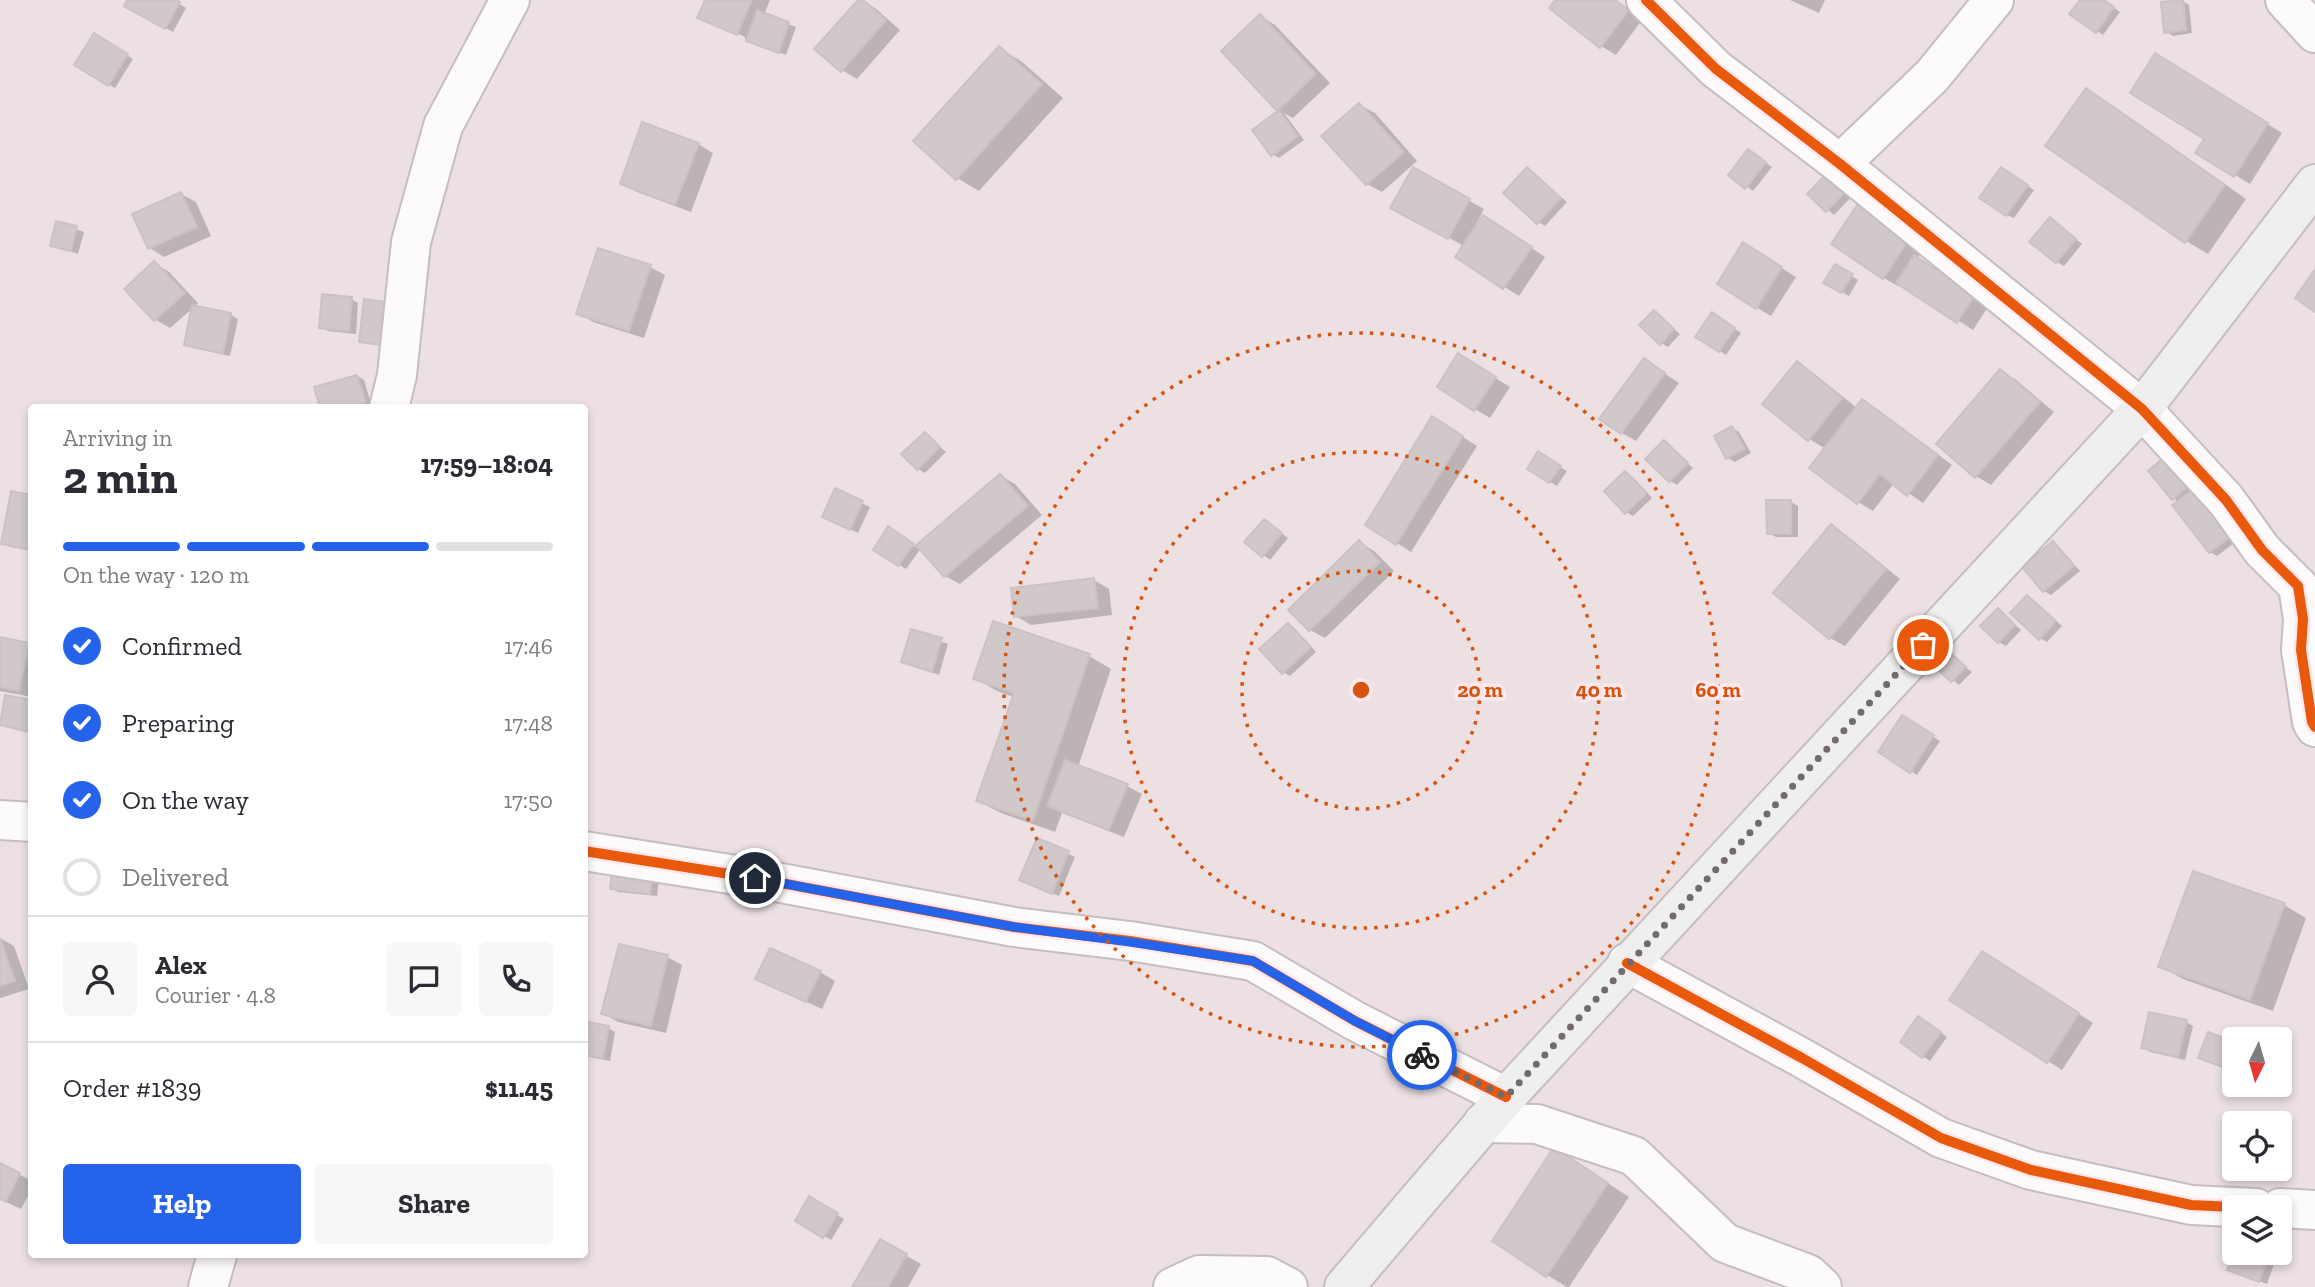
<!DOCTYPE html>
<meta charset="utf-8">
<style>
:root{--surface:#fff;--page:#f7f7f7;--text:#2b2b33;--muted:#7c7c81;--line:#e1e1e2;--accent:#2563eb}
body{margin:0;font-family:"Zilla Slab",serif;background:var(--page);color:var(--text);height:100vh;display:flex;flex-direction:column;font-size:26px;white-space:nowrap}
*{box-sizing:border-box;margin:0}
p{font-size:23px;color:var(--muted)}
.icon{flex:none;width:38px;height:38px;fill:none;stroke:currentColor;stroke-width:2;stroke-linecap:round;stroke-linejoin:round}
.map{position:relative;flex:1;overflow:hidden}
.side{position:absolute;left:28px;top:404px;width:560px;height:854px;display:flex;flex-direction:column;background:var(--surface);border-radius:7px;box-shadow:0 4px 10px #0003}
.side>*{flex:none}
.needle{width:46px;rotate:185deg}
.controls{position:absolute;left:2222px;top:1027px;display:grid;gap:14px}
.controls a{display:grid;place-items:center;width:70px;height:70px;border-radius:7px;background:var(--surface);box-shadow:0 4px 10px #0003;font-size:35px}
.pin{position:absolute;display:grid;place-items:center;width:60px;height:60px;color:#fff;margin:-30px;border:4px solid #fff;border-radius:50%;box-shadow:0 2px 7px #0007}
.courier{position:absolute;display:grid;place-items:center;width:70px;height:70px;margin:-35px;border:5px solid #2563eb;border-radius:50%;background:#fff;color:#222;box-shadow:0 2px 9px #0007}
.headline em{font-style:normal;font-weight:700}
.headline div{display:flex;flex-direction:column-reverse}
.headline{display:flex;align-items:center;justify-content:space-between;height:119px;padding:0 35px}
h1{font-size:46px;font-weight:700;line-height:52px}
.bar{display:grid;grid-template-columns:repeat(4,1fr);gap:10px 7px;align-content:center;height:84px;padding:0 35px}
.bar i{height:9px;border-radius:5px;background:var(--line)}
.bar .active{background:var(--accent)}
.bar p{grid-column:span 4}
.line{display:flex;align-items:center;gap:18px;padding:0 35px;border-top:2px solid var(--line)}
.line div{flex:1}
.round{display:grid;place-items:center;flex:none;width:74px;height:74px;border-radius:7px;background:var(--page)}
ol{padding:0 35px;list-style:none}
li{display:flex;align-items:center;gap:21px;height:77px}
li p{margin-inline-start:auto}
li .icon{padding:7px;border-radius:50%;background:var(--accent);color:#fff;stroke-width:4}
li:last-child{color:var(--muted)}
li i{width:38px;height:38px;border:4px solid var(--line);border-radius:50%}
.button{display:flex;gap:14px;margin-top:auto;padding:14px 35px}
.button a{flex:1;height:80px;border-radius:7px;background:var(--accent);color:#fff;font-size:28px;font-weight:700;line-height:80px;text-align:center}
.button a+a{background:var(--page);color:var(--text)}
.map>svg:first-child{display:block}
.shadow{fill:#0003}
.building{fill:#d1c8ca;stroke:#ccc2c4;stroke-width:2}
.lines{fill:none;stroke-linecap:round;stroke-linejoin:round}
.minor-casing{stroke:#c6bdc0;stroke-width:42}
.secondary-casing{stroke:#c6bdc0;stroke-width:42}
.minor{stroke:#fcfafb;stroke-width:38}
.secondary{stroke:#eff0ee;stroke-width:38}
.cycleway-casing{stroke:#fee8ed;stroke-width:15}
.cycleway{stroke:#e8590c;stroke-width:10}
.done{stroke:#736a6c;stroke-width:7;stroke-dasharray:0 12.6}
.route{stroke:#2563eb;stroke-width:9}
.ring{fill:none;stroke:#d6540f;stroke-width:3.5;stroke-dasharray:3.5 7}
.centre{fill:#d6540f;stroke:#fee8ed;stroke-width:3.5}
.ring-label{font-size:21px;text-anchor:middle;font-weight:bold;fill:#d6540f;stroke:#fee8ed;stroke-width:7;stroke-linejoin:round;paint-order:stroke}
</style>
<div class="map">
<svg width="2315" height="1287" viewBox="0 0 2315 1287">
<rect width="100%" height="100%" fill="#ece0e3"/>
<path class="shadow" d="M129 0H173L186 8 173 32 126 6Z
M707 0H770L764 15 796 27 786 55 755 44 745 39V37L712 22Z
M860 0 875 8 900 30 857 79 842 70Z
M1557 0H1616L1642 20 1616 55 1601 46Z
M1790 0H1825L1819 13Z
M2082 0H2102L2120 12 2103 35 2097 31Z
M2182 1 2189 5 2192 33 2173 36 2166 31Z
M1260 16 1275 25 1330 83 1293 118 1284 113 1304 140 1279 158 1272 154 1255 131 1281 111 1278 109Z
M95 35 133 59 115 88 77 65Z
M999 48 1021 61 1063 98 979 191 957 178Z
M2170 64 2282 133 2250 184 2198 153 2207 138Z
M2087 91 2109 103 2246 199 2208 254 2186 241Z
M1360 105 1375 113 1417 161 1382 192 1367 184Z
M698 144 713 153 691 212 637 192 622 184Z
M1755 155 1772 167 1753 191 1731 175Z
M1527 169 1567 202 1545 226 1538 222Z
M1413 170 1484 209 1474 228 1499 226 1545 257 1519 296 1457 257 1464 246 1407 215Z
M2008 173 2034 190 2014 218 2007 215Z
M1861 187 1834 215 1810 194Z
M181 194 196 202 211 236 164 257 150 248Z
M1861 203 1926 245 1917 259 1989 305 1973 330 1900 283 1898 286 1884 278Z
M2050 219 2082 244 2064 266 2057 262Z
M57 223 84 232 78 254 52 245Z
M1758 253 1796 277 1771 316 1756 307Z
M154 263 169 272 198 303 194 307 231 315 238 319 230 356 193 348 186 344 194 307 170 328 156 320 127 289Z
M650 267 665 275 644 338 593 322 579 313Z
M1836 267 1858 280 1849 296 1826 283Z
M351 299 358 303 356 334 328 331 321 327Z
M1654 312 1680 334 1668 347 1661 343Z
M1713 315 1741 333 1726 355 1698 337Z
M1644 360 1679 383 1636 441 1622 433Z
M1473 364 1510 387 1490 418 1439 387Z
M1797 364 1812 372 1857 408 1862 401 1877 409 1952 465 1923 503 1894 483 1873 511 1858 502 1826 449 1809 439Z
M2000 371 2015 379 2054 412 1991 485 1976 476Z
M357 376 364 380 372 407 322 408Z
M1447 427 1477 446 1411 552 1397 543Z
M1732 428 1739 432 1751 453 1735 462 1728 458Z
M925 434 946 452 925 473 918 469Z
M1664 442 1693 468 1677 485 1670 481Z
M1539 454 1567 471 1557 486 1550 482Z
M2151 471 2195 490 2238 540 2217 556 2210 552 2179 502 2173 498Z
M1626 473 1633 477 1652 498 1633 516 1626 512Z
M1001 476 1015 484 1042 515 960 584 945 576 921 548 906 569 875 549 895 533 916 547Z
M836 491 870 507 858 533 831 520Z
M32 497V551L10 547 3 543Z
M1791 502 1798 506V537H1776L1769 533Z
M1265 521 1288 538 1270 560 1247 542Z
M1831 526 1846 535 1900 579 1845 646 1830 638 1775 593Z
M1359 542 1374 551 1394 571 1325 638 1310 630 1290 610Z
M2053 543 2060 548 2080 571 2051 595 2044 591Z
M1094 580 1109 589 1112 615 1031 625 1016 616Z
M2034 601 2062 626 2047 642 2040 638Z
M1998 611 2021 630 2006 646 1999 642Z
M1288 625 1295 629 1316 652 1290 676 1283 672Z
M912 631 948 644 939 675 903 661Z
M0 639 32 646V697L0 691Z
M1089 656 1111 669 1078 767 1127 786 1142 794 1124 837 1062 813 1055 832 1001 813 978 801 1014 697 997 691 975 678Z
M1953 658 1972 672 1959 685 1941 670Z
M6 697 32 702V733L7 727 0 724Z
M1903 718 1940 741 1917 775 1880 752Z
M1038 840 1075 857 1059 896 1028 884Z
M660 871 657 896 618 892 612 888Z
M2284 905 2306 918 2273 1011 2183 979 2161 966Z
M0 938 14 946 29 989 0 998Z
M667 957 682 965 666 1033 618 1022 603 1013Z
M1997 962 2093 1023 2062 1070 2048 1061Z
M820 972 835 981 822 1009 758 979Z
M1926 1022 1947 1037 1930 1061 1902 1042Z
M2186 1022 2193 1026 2185 1060 2150 1052 2143 1047Z
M584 1023 608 1028 615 1032 610 1061 584 1056Z
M2235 1044V1072L2207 1061Z
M1577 1163 1629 1197 1569 1287H1567L1547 1275Z
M0 1165 32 1181V1188L21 1209 0 1199Z
M810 1199 844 1219 831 1240 797 1220Z
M880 1241 921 1264 908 1287H854Z
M2235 1253H2278L2267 1284 2229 1270Z"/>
<path class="building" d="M127 0H177L180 2 165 29 124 6Z
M705 0H752L737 35 697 18Z
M858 0H863L886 20 841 72 814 49Z
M1555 0H1615L1629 10 1600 48 1549 8Z
M2080 0H2104L2114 7 2096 33 2069 14Z
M2183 0 2186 30 2164 33 2161 2Z
M757 10 789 22 779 53 746 41Z
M1260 14 1316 74 1277 111 1221 51Z
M94 33 128 54 108 86 74 65Z
M999 46 1042 84 956 180 913 141Z
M2155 53 2268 123 2234 177 2195 153 2204 139 2130 93Z
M2086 88 2225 185 2185 243 2045 146Z
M1359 103 1404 152 1366 185 1321 136Z
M1279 110 1298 136 1271 156 1252 130Z
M642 122 699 143 675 205 620 184Z
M1748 149 1766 162 1745 189 1728 175Z
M1836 164 1855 182 1826 212 1807 194Z
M1413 167 1470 199 1448 239 1390 208Z
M1527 167 1561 198 1537 224 1503 193Z
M2001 167 2028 185 2006 216 1979 198Z
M181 192 197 227 148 249 132 214Z
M1860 201 1912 235 1883 279 1831 244Z
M1483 215 1532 247 1503 289 1455 257Z
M2050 217 2076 239 2056 263 2029 242Z
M56 221 77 226 71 251 50 246Z
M1743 242 1782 267 1756 309 1717 284Z
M598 248 651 265 629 331 576 314Z
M1914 255 1975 295 1957 323 1896 283Z
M154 261 185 293 154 321 124 289Z
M1835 264 1853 274 1841 293 1823 283Z
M2315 269V312L2295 298Z
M322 294 352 297 349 331 319 328Z
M364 299 394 303 388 346 359 342Z
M192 305 231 313 223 353 184 345Z
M1654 310 1674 329 1660 345 1639 325Z
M1712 312 1735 328 1719 352 1695 337Z
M1458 353 1496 377 1474 411 1437 387Z
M1644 358 1665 373 1621 434 1599 419Z
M1797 361 1842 398 1808 441 1762 404Z
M2000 369 2040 402 1975 478 1936 444Z
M357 375 366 403 350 408H320L314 387Z
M1862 399 1938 455 1907 496 1880 474 1857 504 1809 468Z
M1432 416 1463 436 1396 545 1365 525Z
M1732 426 1745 449 1726 459 1714 436Z
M925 432 940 447 917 470 901 454Z
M1664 440 1688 463 1669 482 1645 459Z
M1538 451 1561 466 1549 483 1527 469Z
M2167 455 2191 484 2172 500 2148 471Z
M1625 471 1647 493 1625 514 1604 491Z
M1000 474 1028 506 944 577 916 545Z
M835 488 863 501 850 530 822 517Z
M2195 488 2232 535 2209 553 2172 505Z
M11 491 32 495V537L29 549 1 544Z
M1766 500H1791V534H1767Z
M1264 519 1282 533 1262 557 1244 542Z
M1831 524 1886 569 1829 639 1773 593Z
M888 526 914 544 898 566 873 550Z
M1359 540 1380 562 1309 631 1288 610Z
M2053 541 2074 566 2043 592 2022 567Z
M1094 578 1098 608 1014 617 1011 588Z
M2027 595 2056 621 2039 640 2010 613Z
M1998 608 2015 625 1998 643 1980 626Z
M993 621 1090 654 1033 821 976 801 1014 693 973 679Z
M1288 623 1311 647 1282 674 1259 649Z
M911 629 942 638 932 672 901 662Z
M0 637 29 643 19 691 0 687Z
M1953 655 1966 667 1951 682 1939 671Z
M5 695 32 700 29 732 0 725Z
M1902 715 1934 735 1910 773 1878 752Z
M1065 760 1128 784 1109 830 1047 806Z
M1037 838 1069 851 1052 894 1019 880Z
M613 861 653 865 650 894 610 889Z
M2193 871 2285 903 2250 1000 2158 967Z
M0 938 15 981 0 986Z
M619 944 668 955 651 1026 601 1014Z
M770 948 821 971 806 1002 755 979Z
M1982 951 2079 1013 2047 1063 1949 1000Z
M2149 1012 2187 1020 2178 1057 2141 1048Z
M1918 1016 1941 1032 1922 1058 1900 1042Z
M584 1021 609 1026 603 1058 584 1055Z
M2208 1032 2235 1042V1051L2228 1069 2198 1058Z
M1554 1147 1608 1183 1546 1277 1492 1241Z
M0 1163 20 1173 6 1202 0 1199Z
M809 1196 838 1213 823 1238 795 1221Z
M880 1239 907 1254 888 1287H852Z
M2235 1250V1253H2270L2259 1282 2227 1270Z"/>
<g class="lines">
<g class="minor-casing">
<path id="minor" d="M1646 0 1716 69 1840 164 2142 409 2226 500 2262 550 2298 586 2303 619 2301 650 2312 722 2315 727
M2285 0 2315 33
M1840 164 1932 76 1994 0
M389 408 397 375 411 242 443 126 510 0
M0 820 32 822
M584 851 755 878 1014 927 1130 941 1253 961 1355 1021 1506 1097
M1627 963 1802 1058 1941 1138 2031 1170 2191 1205 2256 1208
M1483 1123 1537 1124 1634 1156 1725 1243 1808 1274 1822 1287
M2280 1208 2315 1210
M208 1287 217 1255
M1173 1287 1199 1275 1267 1276 1288 1287"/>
</g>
<g class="secondary-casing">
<path id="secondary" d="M1344 1287 1506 1097 2142 409 2315 184"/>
</g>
<use href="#minor" class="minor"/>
<use href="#secondary" class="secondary"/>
<g class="cycleway-casing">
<path id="cycleway" d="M1646 0 1716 69 1840 164 2142 409 2226 500 2262 550 2298 586 2303 619 2301 650 2312 722 2315 727
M584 851 755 878 1014 927 1130 941 1253 961 1355 1021 1506 1097
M1627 963 1802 1058 1941 1138 2031 1170 2191 1205 2256 1208"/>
</g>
<use href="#cycleway" class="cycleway"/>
</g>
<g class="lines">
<path class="done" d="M1422 1055 1506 1097 1923 645"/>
<path class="route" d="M755 878 1014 927 1130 942 1253 961 1355 1021 1422 1055"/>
</g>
<g class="ring">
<circle cx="1361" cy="690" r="119"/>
<circle cx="1361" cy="690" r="238"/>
<circle cx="1361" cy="690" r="357"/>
</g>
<circle cx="1361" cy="690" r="10" class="centre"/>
<g class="ring-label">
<text x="1480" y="697">20 m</text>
<text x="1599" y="697">40 m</text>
<text x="1718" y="697">60 m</text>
</g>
</svg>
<div class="controls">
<a><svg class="needle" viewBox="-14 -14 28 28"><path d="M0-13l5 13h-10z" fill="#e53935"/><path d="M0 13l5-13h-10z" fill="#7c7c81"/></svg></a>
<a><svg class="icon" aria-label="locate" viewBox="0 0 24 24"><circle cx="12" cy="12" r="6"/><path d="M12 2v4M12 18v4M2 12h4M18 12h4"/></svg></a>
<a><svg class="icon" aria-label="layers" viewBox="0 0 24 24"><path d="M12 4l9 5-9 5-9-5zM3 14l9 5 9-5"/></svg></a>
</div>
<div class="pin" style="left:1923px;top:645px;background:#ea580c"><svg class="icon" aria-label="bag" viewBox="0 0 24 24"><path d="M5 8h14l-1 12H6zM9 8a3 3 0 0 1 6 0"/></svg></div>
<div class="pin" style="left:755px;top:878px;background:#1f2937"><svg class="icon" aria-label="home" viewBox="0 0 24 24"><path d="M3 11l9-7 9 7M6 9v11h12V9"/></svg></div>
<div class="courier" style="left:1422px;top:1055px"><svg class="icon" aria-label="bike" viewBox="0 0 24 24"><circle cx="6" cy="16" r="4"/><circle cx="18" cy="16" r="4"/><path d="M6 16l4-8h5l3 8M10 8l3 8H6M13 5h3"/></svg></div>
<section class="side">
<div class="headline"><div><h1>2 min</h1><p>Arriving in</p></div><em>17:59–18:04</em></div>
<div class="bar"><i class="active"></i><i class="active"></i><i class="active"></i><i></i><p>On the way · 120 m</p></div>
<ol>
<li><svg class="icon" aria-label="check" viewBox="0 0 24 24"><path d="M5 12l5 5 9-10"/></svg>Confirmed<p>17:46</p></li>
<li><svg class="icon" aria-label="check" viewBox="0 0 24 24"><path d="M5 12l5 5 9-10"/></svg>Preparing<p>17:48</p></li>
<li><svg class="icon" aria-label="check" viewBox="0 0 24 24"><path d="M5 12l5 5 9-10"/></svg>On the way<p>17:50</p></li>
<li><i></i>Delivered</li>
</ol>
<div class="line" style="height:126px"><a class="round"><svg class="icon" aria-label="person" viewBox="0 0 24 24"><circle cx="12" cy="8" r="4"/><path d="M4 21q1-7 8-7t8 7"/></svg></a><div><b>Alex</b><p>Courier · 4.8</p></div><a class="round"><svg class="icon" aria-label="chat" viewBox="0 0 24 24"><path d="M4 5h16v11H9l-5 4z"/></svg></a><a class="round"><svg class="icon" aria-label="phone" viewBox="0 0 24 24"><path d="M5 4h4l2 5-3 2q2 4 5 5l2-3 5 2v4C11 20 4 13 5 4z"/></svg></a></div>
<div class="line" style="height:91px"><div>Order #1839</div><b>$11.45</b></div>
<div class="button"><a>Help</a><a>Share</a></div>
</section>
</div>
